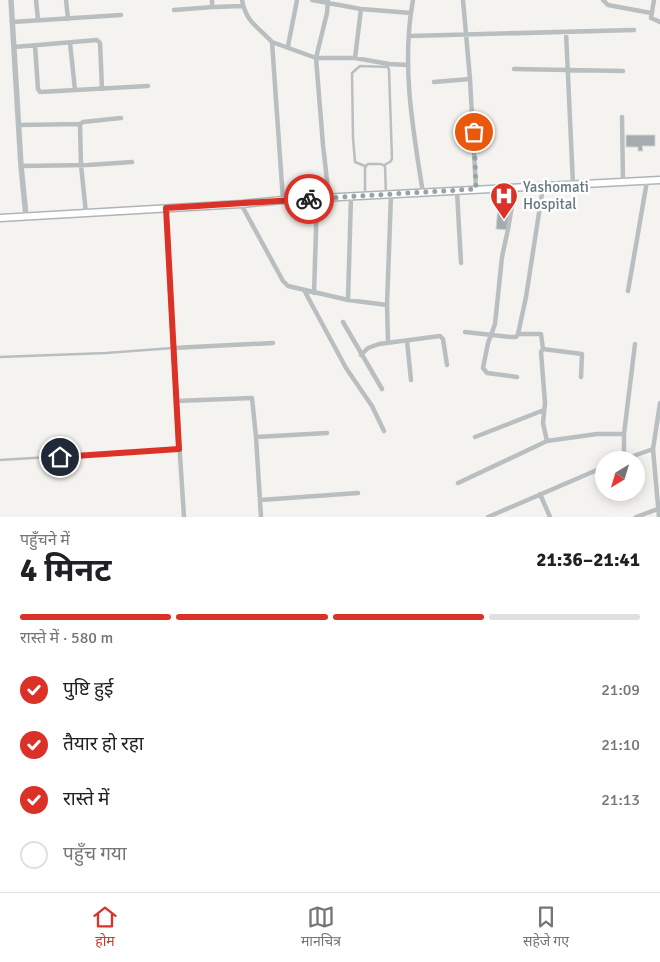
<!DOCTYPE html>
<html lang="hi">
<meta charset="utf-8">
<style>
:root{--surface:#fff;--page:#f6f6f6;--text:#202124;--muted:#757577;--line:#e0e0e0;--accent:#dc3127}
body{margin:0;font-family:Signika,"Noto Sans Devanagari",sans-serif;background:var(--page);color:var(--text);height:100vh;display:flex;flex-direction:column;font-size:19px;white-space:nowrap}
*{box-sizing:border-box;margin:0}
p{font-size:16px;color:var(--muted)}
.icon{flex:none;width:28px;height:28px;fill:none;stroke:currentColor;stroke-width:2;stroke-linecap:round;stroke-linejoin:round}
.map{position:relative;height:517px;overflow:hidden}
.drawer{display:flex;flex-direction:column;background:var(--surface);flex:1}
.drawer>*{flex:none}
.needle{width:32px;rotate:218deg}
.tools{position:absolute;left:595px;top:451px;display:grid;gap:10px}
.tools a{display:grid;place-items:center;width:50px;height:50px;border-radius:50%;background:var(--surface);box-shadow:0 2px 12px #0003;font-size:25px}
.pin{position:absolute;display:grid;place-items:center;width:42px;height:42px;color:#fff;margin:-21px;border:2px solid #fff;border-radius:50%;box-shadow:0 1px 5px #0007}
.courier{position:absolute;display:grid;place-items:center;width:50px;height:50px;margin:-25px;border:4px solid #dc3127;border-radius:50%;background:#fff;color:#222;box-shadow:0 1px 6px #0007}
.headline em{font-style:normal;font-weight:700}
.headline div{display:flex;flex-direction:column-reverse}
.headline{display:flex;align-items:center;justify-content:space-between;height:85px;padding:0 20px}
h1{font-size:32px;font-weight:700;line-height:38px}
.bar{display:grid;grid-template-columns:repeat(4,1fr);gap:8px 5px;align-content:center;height:60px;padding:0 20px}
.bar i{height:6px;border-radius:4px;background:var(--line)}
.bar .current{background:var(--accent)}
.bar p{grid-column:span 4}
ol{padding:0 20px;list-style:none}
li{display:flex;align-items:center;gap:15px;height:55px}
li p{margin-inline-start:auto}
li .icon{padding:5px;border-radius:50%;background:var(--accent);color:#fff;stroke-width:4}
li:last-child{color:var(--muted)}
li i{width:28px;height:28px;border:2px solid var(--line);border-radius:50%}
.menu{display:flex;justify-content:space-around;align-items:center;height:70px;border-top:1px solid var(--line);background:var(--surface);font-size:14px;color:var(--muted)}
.menu a{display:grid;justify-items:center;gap:2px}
.menu .current{color:var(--accent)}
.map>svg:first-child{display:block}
.building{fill:#a3adb0;stroke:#d5d4d2}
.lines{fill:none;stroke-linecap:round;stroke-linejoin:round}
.secondary-casing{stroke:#aeb5b8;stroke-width:9}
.service{stroke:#b9bfc1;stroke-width:2.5}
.minor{stroke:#b9bfc1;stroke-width:4.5}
.tertiary{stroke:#b9bfc1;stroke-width:5.5}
.secondary{stroke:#fff;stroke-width:6}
.done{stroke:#96a3a6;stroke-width:5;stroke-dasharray:0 9}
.route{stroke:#dc3127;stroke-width:6}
.labels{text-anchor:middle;stroke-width:5;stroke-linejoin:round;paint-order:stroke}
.poi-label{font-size:15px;fill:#63787f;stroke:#fff;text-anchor:start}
</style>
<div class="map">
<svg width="660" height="517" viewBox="0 0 660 517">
<rect width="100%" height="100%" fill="#f4f3ef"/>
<path class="building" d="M626 135H655V146H642L643 151H638V147H626Z
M498 207 510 208 508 230 496 229Z"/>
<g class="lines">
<g class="secondary-casing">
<path id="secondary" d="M0 218 241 204 283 200 660 180"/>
</g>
<path class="service" d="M365 166 355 162 353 138 352 73 360 66 388 67 389 70 392 159 390 162 384 165
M365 194V167L368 164H381L385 166 386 194
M0 357 106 353 173 348
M0 460 179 449"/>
<path class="minor" d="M36 0 38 20
M66 0 68 19
M212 0V6L215 7 243 6
M242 0C246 22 258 27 272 42L283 200
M312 0 361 9 411 13
M328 0 327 13 316 58 323 145 329 198
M413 0C401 64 413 130 423 193
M463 0 470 79 476 189
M603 0 608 5 651 13
M654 0 651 18 660 22
M174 10 213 7
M12 22 121 15
M566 32 573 185
M410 36 634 30
M272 42 316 58H355L389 64 408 65
M70 43 75 90
M35 46 38 89 40 92 148 86
M288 46 297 0
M14 47 97 40 100 43 102 89
M355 58 361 9
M514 69 623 71
M434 82 470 79
M622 117 623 182
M19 125 80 124
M21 166 88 165 132 162
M515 188 508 229 502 257 495 324 488 343 483 368 487 373 517 377
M457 191 461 263
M241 204 283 281 288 286 348 300 387 305
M166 208 173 348 184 517
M86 213 81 165 80 124 83 122 121 118
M304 290 346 368 372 406 384 431
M628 291 647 181
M314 293 317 199
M348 300 351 197
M343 322 382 389
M465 332 511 337H516L518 334H541L543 349
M518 334 526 297 543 187
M407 341 411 380
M388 342 387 305 391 195
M173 348 273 343
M361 355 368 348 379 344 440 336 443 339 447 365
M176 401 252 398 256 437 261 517
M256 437 327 433
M475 437 544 410
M547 441 543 423 545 403 541 352 543 349 582 354 581 377
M624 459V434L635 344
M622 460 653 449
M458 483 547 441 597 434H624
M540 494 550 517
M260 500 358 493
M488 517 604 467
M636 517 658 509
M659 517 653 449 660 403"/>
<path class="tertiary" d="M11 0 21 166 26 216"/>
<use href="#secondary" class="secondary"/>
</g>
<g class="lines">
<path class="done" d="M309 199 476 189 474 132"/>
<path class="route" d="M60 457 179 449 166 208 309 199"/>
</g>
<defs>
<g id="hospital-pin" transform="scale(1.4375)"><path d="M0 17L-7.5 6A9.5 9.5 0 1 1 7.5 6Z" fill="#dc3127" stroke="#fff"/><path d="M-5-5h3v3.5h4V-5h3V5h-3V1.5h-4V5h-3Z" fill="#fff"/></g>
</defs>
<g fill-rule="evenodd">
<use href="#hospital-pin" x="504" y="196"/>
</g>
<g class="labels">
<g class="poi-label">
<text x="523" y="192">Yashomati<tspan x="523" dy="17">Hospital</tspan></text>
</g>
</g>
</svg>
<div class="tools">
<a><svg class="needle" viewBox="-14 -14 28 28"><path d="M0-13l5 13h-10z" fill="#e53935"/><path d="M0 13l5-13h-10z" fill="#757577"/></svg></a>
</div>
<div class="pin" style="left:474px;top:132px;background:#ea580c"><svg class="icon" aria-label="bag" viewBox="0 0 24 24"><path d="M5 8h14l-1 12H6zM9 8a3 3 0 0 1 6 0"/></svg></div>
<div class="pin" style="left:60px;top:457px;background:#1f2937"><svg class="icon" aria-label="home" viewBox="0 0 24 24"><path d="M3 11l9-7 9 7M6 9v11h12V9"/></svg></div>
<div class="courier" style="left:309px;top:199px"><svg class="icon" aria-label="bike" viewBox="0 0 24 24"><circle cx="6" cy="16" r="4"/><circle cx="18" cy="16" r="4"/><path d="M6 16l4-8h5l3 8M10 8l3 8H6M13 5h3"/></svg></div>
</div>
<section class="drawer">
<div class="headline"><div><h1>4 मिनट</h1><p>पहुँचने में</p></div><em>21:36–21:41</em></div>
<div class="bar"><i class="current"></i><i class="current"></i><i class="current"></i><i></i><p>रास्ते में · 580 m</p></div>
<ol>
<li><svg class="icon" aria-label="check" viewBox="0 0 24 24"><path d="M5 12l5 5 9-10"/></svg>पुष्टि हुई<p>21:09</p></li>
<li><svg class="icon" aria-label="check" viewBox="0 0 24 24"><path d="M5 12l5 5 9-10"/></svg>तैयार हो रहा<p>21:10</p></li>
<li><svg class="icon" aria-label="check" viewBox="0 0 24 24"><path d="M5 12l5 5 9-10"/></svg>रास्ते में<p>21:13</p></li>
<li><i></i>पहुँच गया</li>
</ol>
</section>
<nav class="menu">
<a class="current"><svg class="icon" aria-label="home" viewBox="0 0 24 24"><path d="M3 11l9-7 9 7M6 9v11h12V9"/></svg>होम</a>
<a><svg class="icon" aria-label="map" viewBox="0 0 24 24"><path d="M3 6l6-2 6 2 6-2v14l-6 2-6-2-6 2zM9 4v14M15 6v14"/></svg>मानचित्र</a>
<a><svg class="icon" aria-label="saved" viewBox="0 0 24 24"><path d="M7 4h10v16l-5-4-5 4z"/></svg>सहेजे गए</a>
</nav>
